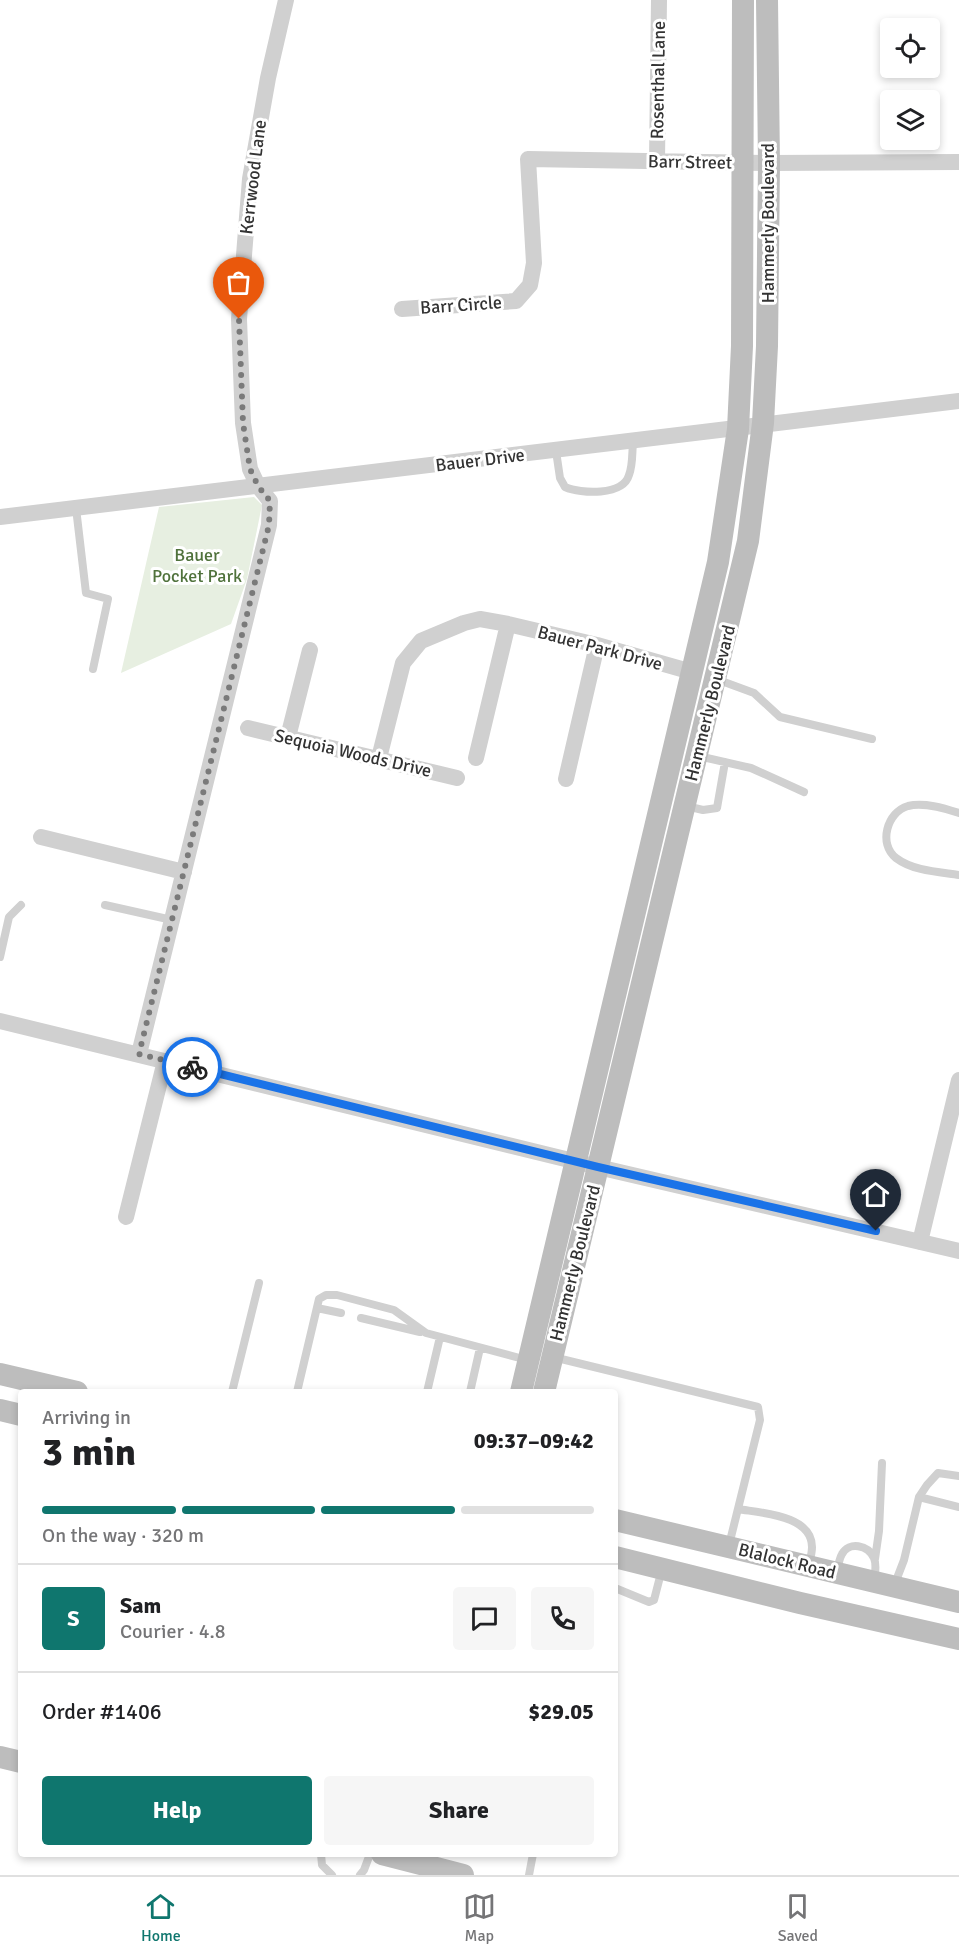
<!DOCTYPE html>
<meta charset="utf-8">
<style>
:root{--surface:#fff;--page:#f6f6f6;--text:#202124;--muted:#757577;--line:#e0e0e0;--accent:#0f766e}
body{margin:0;font-family:Signika,sans-serif;background:var(--page);color:var(--text);height:100vh;display:flex;flex-direction:column;font-size:22px;white-space:nowrap}
*{box-sizing:border-box;margin:0}
p{font-size:20px;color:var(--muted)}
.icon{flex:none;width:33px;height:33px;fill:none;stroke:currentColor;stroke-width:2;stroke-linecap:round;stroke-linejoin:round}
.map{position:relative;flex:1;overflow:hidden}
.drawer{position:absolute;left:18px;top:1389px;width:600px;height:468px;display:flex;flex-direction:column;background:var(--surface);border-radius:6px;box-shadow:0 3px 9px #0003}
.drawer>*{flex:none}
.controls{position:absolute;left:880px;top:18px;display:grid;gap:12px}
.controls a{display:grid;place-items:center;width:60px;height:60px;border-radius:6px;background:var(--surface);box-shadow:0 3px 9px #0003;font-size:30px}
.pin{position:absolute;display:grid;place-items:center;width:51px;height:51px;color:#fff;margin:-62px -26px;border-radius:50% 50% 50% 0;rotate:-45deg;box-shadow:0 0 6px #0007}
.pin .icon{rotate:45deg}
.courier{position:absolute;display:grid;place-items:center;width:60px;height:60px;margin:-30px;border:4px solid #1a73e8;border-radius:50%;background:#fff;color:#222;box-shadow:0 2px 8px #0007}
.head em{font-style:normal;font-weight:700}
.head div{display:flex;flex-direction:column-reverse}
.head{display:flex;align-items:center;justify-content:space-between;height:102px;padding:0 24px}
h1{font-size:39px;font-weight:700;line-height:45px}
.bar{display:grid;grid-template-columns:repeat(4,1fr);gap:9px 6px;align-content:center;height:72px;padding:0 24px}
.bar i{height:8px;border-radius:4px;background:var(--line)}
.bar .selected{background:var(--accent)}
.bar p{grid-column:span 4}
.line{display:flex;align-items:center;gap:15px;padding:0 24px;border-top:2px solid var(--line)}
.line div{flex:1}
.round{display:grid;place-items:center;flex:none;width:63px;height:63px;border-radius:6px;background:var(--page)}
.action{display:flex;gap:12px;margin-top:auto;padding:12px 24px}
.action a{flex:1;height:69px;border-radius:6px;background:var(--accent);color:#fff;font-size:24px;font-weight:700;line-height:69px;text-align:center}
.action a+a{background:var(--page);color:var(--text)}
.dock{display:flex;justify-content:space-around;align-items:center;height:84px;border-top:2px solid var(--line);background:var(--surface);font-size:16px;color:var(--muted)}
.dock a{display:grid;justify-items:center;gap:3px}
.dock .selected{color:var(--accent)}
.map>svg:first-child{display:block}
.green{fill:#e7efe1}
.lines{fill:none;stroke-linecap:round;stroke-linejoin:round}
.lane{stroke:#d0d0d0;stroke-width:8}
.street{stroke:#d0d0d0;stroke-width:16}
.secondary{stroke:#bdbdbd;stroke-width:22}
.done{stroke:#7a7a7a;stroke-width:6;stroke-dasharray:0 10.8}
.route{stroke:#1a73e8;stroke-width:8}
.labels{text-anchor:middle;stroke-width:6;stroke-linejoin:round;paint-order:stroke}
.street-label{font-size:18px;fill:#333;stroke:#fff}
.park-label{font-size:18px;fill:#50723c;stroke:#fff}
</style>
<div class="map">
<svg width="959" height="1875" viewBox="0 0 959 1875">
<rect width="100%" height="100%" fill="#fff"/>
<path class="green" d="M254 497 262 505 247 579 231 624 121 673 159 507Z"/>
<g class="lines">
<path class="lane" d="M556 451 560 478 565 487C581 494 623 496 629 475 633 465 632 452 633 442
M76 508 86 593 108 599 93 669
M716 679 754 693 780 717 872 739
M698 756 751 768 804 792
M686 806 703 810 717 808 725 762
M959 813C944 808 924 802 908 806 887 812 878 844 896 858 913 871 939 872 959 875
M105 905 172 920
M0 957 9 917 21 905
M317 1308 341 1313
M361 1318 420 1332
M553 1357 758 1407 760 1420 729 1545
M232 1392 259 1283
M297 1392 319 1299 326 1295H337L394 1310 426 1333 527 1360
M427 1392 440 1337
M470 1392 480 1348
M919 1497 959 1507
M738 1509C761 1513 812 1515 812 1547 812 1553 810 1560 809 1566
M875 1559 879 1531 882 1463
M837 1573C838 1566 839 1559 842 1554 849 1541 868 1545 874 1558 877 1565 875 1574 874 1582
M894 1586 904 1560 919 1497 927 1485 938 1473 959 1476
M615 1588 649 1602 654 1600 662 1569
M321 1854 322 1865 332 1875
M360 1875 364 1870 370 1854
M529 1875 533 1854"/>
<path class="street" d="M657 161 659 0
M402 309 516 301 530 285 534 263 528 159 769 163 959 162
M0 517 959 401
M248 728 457 778
M288 737 310 650
M379 758 403 663 421 641 464 623 480 619 508 624 597 645 692 672
M476 758 508 624
M566 779 597 645
M41 837 184 872
M0 1021 598 1167 959 1251
M139 1054 269 525 270 501 258 486 250 469 243 423 239 319 250 179 268 78 286 0
M126 1217 165 1061
M920 1242 959 1080"/>
<path class="secondary" d="M0 1374 77 1392
M521 1392 718 562 738 429 742 346 743 0
M544 1392 748 541 763 423 767 346 769 163 767 0
M0 1410 21 1415
M615 1520 959 1602
M615 1557 800 1603 959 1639
M0 1757 21 1762
M382 1854 463 1875"/>
</g>
<g class="lines">
<path class="done" d="M192 1067 139 1054 269 525 270 501 258 486 250 469 243 423 239 319"/>
<path class="route" d="M192 1067 598 1167 876 1231"/>
</g>
<g class="labels">
<g class="street-label">
<text transform="translate(658 80) rotate(-89)" y="6">Rosenthal Lane</text>
<text transform="translate(690 162) rotate(1)" y="6">Barr Street</text>
<text transform="translate(253 177) rotate(-83)" y="6">Kerrwood Lane</text>
<text transform="translate(768 223) rotate(-90)" y="6">Hammerly Boulevard</text>
<text transform="translate(461 305) rotate(-4)" y="6">Barr Circle</text>
<text transform="translate(480 460) rotate(-7)" y="6">Bauer Drive</text>
<text transform="translate(600 648) rotate(15)" y="6">Bauer Park Drive</text>
<text transform="translate(710 703) rotate(-76)" y="6">Hammerly Boulevard</text>
<text transform="translate(353 753) rotate(13)" y="6">Sequoia Woods Drive</text>
<text transform="translate(575 1263) rotate(-76)" y="6">Hammerly Boulevard</text>
<text transform="translate(787 1561) rotate(14)" y="6">Blalock Road</text>
</g>
<g class="park-label">
<text x="197" y="561">Bauer<tspan x="197" dy="21">Pocket Park</tspan></text>
</g>
</g>
</svg>
<div class="controls">
<a><svg class="icon" aria-label="locate" viewBox="0 0 24 24"><circle cx="12" cy="12" r="6"/><path d="M12 2v4M12 18v4M2 12h4M18 12h4"/></svg></a>
<a><svg class="icon" aria-label="layers" viewBox="0 0 24 24"><path d="M12 4l9 5-9 5-9-5zM3 14l9 5 9-5"/></svg></a>
</div>
<div class="pin" style="left:239px;top:319px;background:#ea580c"><svg class="icon" aria-label="bag" viewBox="0 0 24 24"><path d="M5 8h14l-1 12H6zM9 8a3 3 0 0 1 6 0"/></svg></div>
<div class="pin" style="left:876px;top:1231px;background:#1f2937"><svg class="icon" aria-label="home" viewBox="0 0 24 24"><path d="M3 11l9-7 9 7M6 9v11h12V9"/></svg></div>
<div class="courier" style="left:192px;top:1067px"><svg class="icon" aria-label="bike" viewBox="0 0 24 24"><circle cx="6" cy="16" r="4"/><circle cx="18" cy="16" r="4"/><path d="M6 16l4-8h5l3 8M10 8l3 8H6M13 5h3"/></svg></div>
<section class="drawer">
<div class="head"><div><h1>3 min</h1><p>Arriving in</p></div><em>09:37–09:42</em></div>
<div class="bar"><i class="selected"></i><i class="selected"></i><i class="selected"></i><i></i><p>On the way · 320 m</p></div>
<div class="line" style="height:108px"><b class="round" style="background:var(--accent);color:#fff">S</b><div><b>Sam</b><p>Courier · 4.8</p></div><a class="round"><svg class="icon" aria-label="chat" viewBox="0 0 24 24"><path d="M4 5h16v11H9l-5 4z"/></svg></a><a class="round"><svg class="icon" aria-label="phone" viewBox="0 0 24 24"><path d="M5 4h4l2 5-3 2q2 4 5 5l2-3 5 2v4C11 20 4 13 5 4z"/></svg></a></div>
<div class="line" style="height:78px"><div>Order #1406</div><b>$29.05</b></div>
<div class="action"><a>Help</a><a>Share</a></div>
</section>
</div>
<nav class="dock">
<a class="selected"><svg class="icon" aria-label="home" viewBox="0 0 24 24"><path d="M3 11l9-7 9 7M6 9v11h12V9"/></svg>Home</a>
<a><svg class="icon" aria-label="map" viewBox="0 0 24 24"><path d="M3 6l6-2 6 2 6-2v14l-6 2-6-2-6 2zM9 4v14M15 6v14"/></svg>Map</a>
<a><svg class="icon" aria-label="saved" viewBox="0 0 24 24"><path d="M7 4h10v16l-5-4-5 4z"/></svg>Saved</a>
</nav>
